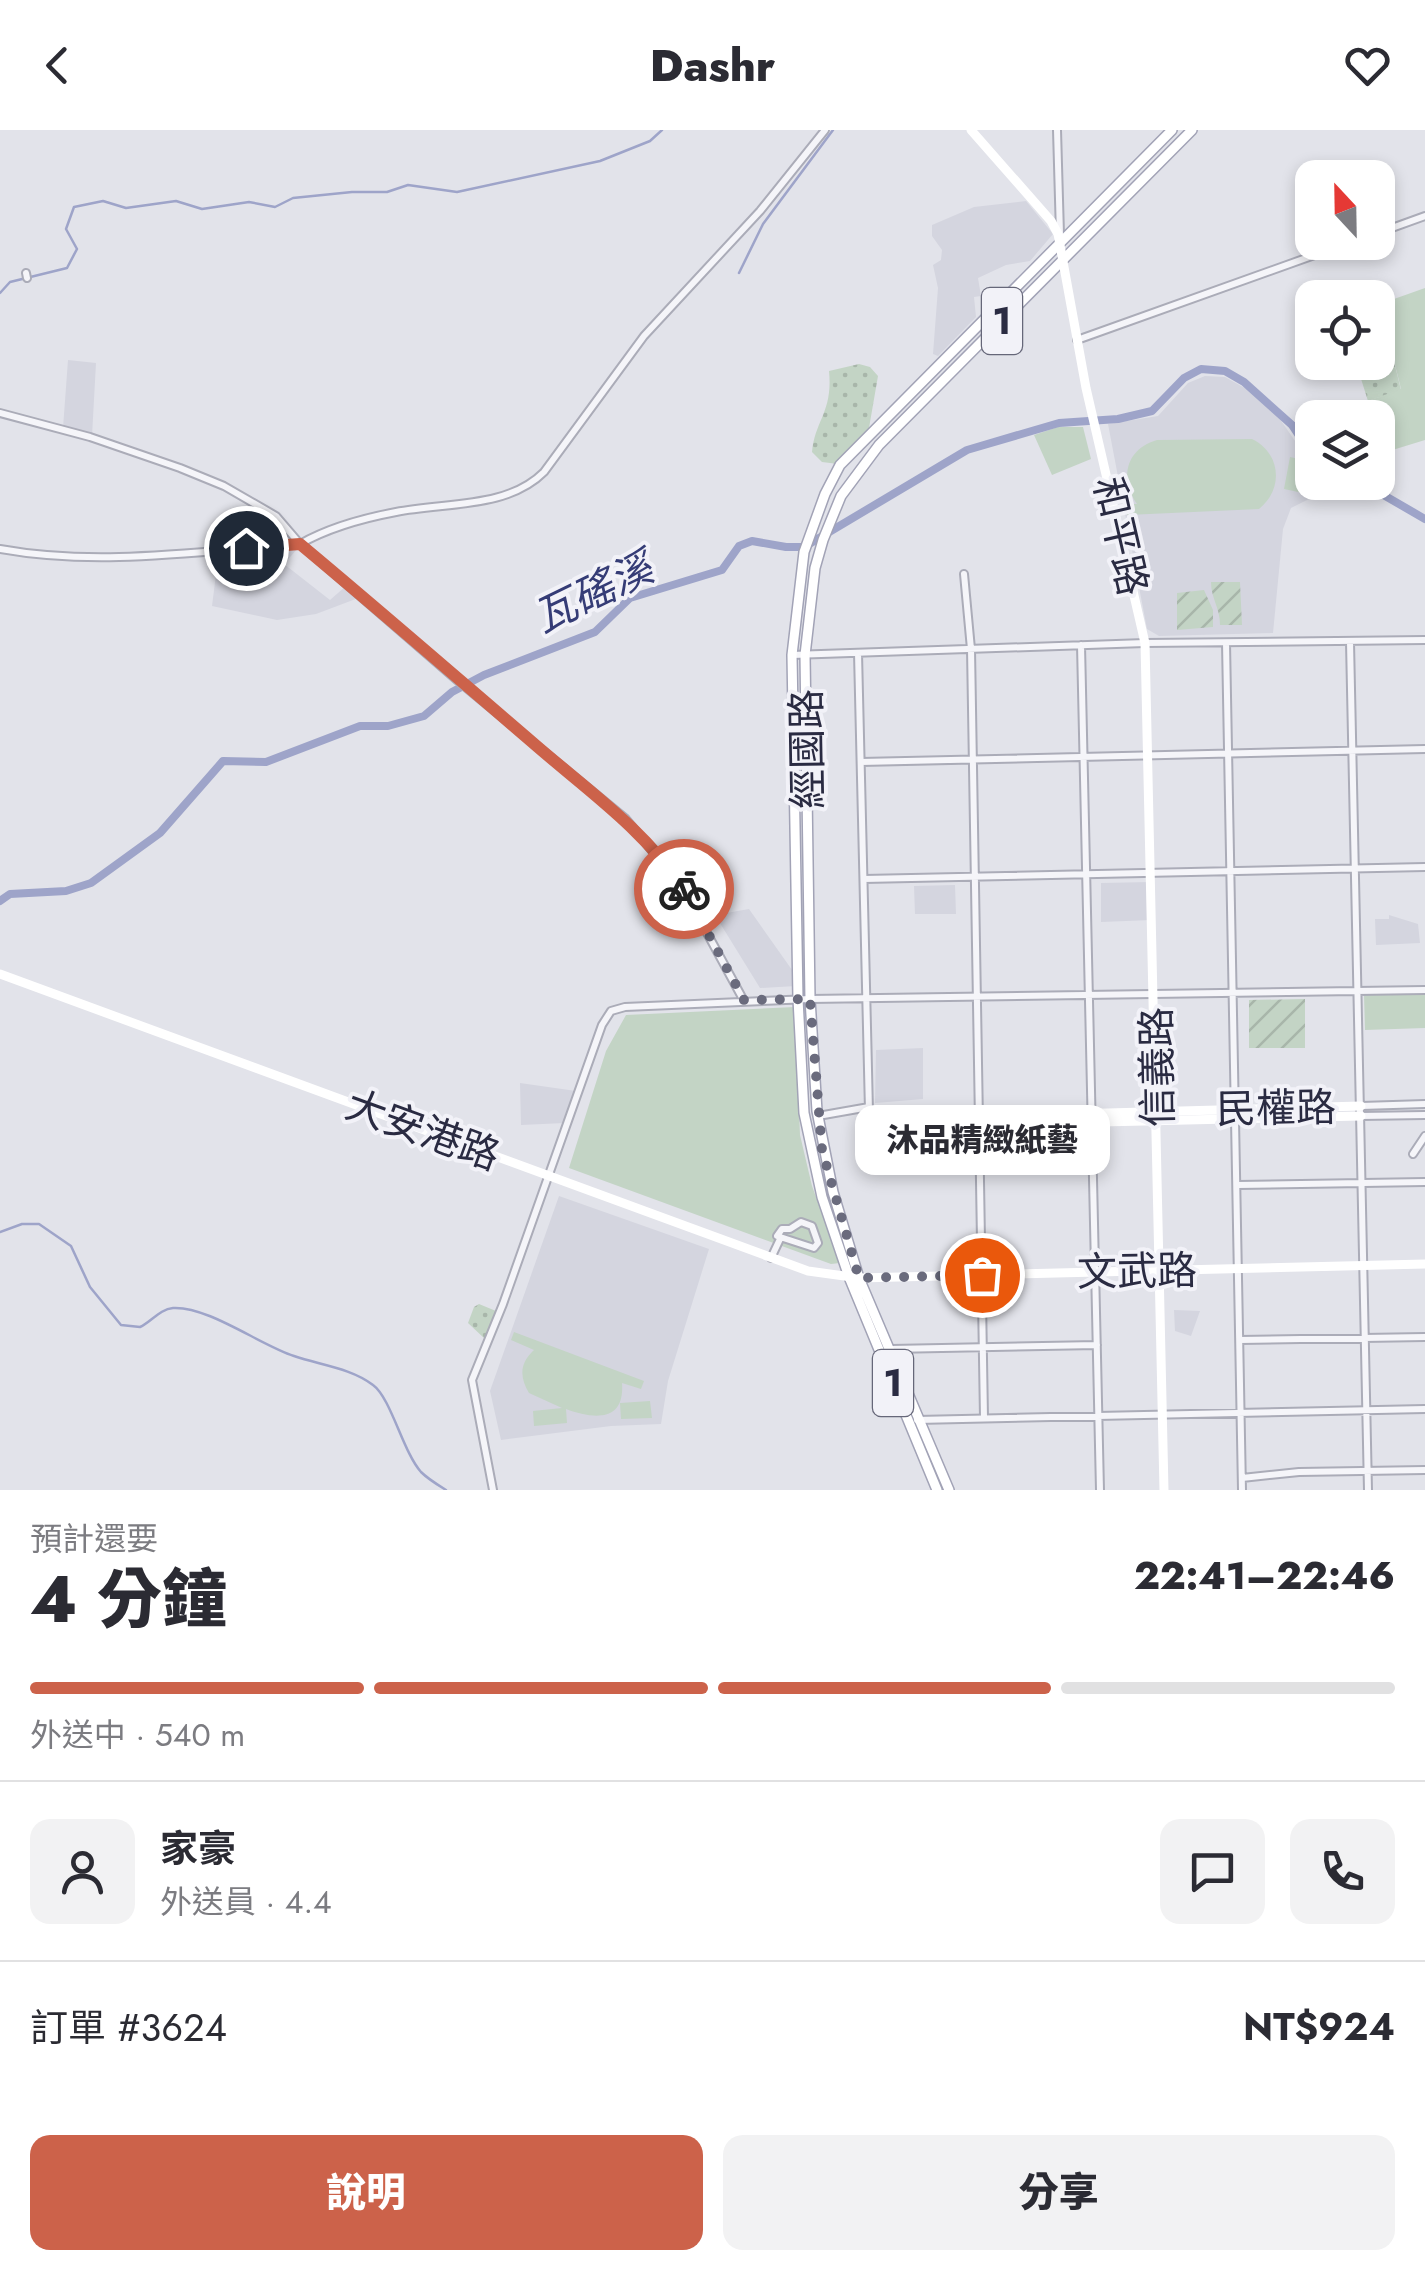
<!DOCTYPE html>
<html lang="zh-TW">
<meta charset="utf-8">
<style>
:root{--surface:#fff;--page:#f2f2f3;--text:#2b2b33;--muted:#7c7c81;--line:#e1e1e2;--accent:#cc624a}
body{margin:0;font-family:Jost,"Noto Sans TC",sans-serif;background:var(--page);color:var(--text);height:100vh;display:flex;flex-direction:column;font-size:38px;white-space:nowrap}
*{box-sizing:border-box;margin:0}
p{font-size:32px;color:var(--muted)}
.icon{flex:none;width:55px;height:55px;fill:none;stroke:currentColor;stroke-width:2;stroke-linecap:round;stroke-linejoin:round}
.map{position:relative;height:1360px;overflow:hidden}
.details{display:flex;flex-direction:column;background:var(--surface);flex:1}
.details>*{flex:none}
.needle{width:65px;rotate:338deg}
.fabs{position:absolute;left:1295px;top:30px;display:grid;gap:20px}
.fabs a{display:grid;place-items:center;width:100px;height:100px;border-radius:20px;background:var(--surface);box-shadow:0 5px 15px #0003;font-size:50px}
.pin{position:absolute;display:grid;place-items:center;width:85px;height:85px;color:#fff;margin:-42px;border:5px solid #fff;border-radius:50%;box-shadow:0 2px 10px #0007}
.courier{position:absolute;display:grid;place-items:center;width:100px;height:100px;margin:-50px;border:8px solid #cc624a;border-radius:50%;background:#fff;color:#222;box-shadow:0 2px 12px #0007}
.bubble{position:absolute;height:70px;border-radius:20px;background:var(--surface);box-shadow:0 5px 15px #0003;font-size:32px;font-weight:800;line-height:70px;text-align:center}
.head em{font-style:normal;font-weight:800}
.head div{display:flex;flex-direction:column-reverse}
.head{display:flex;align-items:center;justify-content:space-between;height:170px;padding:0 30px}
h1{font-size:65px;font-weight:800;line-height:75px}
.bar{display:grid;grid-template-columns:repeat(4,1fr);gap:15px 10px;align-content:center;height:120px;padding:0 30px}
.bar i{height:12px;border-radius:8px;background:var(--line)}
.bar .selected{background:var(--accent)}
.bar p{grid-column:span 4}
.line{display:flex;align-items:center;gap:25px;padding:0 30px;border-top:2px solid var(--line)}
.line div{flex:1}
.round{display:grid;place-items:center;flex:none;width:105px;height:105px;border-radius:20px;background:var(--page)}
.button{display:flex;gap:20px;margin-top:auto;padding:20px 30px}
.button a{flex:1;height:115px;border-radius:20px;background:var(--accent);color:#fff;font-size:40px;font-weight:800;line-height:115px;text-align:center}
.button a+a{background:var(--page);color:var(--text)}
header{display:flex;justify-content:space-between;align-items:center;height:130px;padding:0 30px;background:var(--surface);font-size:45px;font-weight:800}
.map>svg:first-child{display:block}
.built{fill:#d4d5df}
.grass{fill:url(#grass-dots)}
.park{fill:#c3d4c5}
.garden{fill:url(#garden-furrows)}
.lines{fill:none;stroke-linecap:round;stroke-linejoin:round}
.stream{stroke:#9ea4c9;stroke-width:2.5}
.canal{stroke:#9ea4c9;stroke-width:8}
.street-casing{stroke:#abacb8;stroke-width:10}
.primary-casing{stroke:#a2a3b6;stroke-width:12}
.street{stroke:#f5f5f9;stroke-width:6}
.secondary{stroke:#fff;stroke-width:9}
.primary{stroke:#fff;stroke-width:9}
.done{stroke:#6a6b7d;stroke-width:10;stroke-dasharray:0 18}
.route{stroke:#cc624a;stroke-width:12}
.labels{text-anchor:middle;stroke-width:8;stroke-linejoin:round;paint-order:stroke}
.shield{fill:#f2f2f8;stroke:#666779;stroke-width:2.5}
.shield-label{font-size:38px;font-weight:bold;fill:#2a2b42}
.street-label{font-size:40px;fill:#2a2b42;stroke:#f2f2f8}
.water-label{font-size:42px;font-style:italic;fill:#353c76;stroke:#f2f2f8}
</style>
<header><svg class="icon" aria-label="back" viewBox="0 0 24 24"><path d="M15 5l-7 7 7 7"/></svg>Dashr<svg class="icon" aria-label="heart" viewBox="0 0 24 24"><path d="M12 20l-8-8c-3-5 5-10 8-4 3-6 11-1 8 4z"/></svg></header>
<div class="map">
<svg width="1425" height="1360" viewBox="0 0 1425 1360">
<defs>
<pattern id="grass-dots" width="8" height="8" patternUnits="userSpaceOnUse" patternTransform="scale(2.5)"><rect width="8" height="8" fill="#c3d4c5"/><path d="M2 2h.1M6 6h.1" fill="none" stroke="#a8b6aa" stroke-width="1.8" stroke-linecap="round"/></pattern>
<pattern id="garden-furrows" width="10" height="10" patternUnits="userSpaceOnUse" patternTransform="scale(2.5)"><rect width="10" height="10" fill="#c3d4c5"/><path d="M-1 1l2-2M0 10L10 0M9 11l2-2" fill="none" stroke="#a8b6aa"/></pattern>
</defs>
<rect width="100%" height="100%" fill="#e2e3ea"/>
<path class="built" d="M1026 71 1053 104 1030 131 1006 135 978 148 981 166 974 167 976 187 938 226 933 224 938 158 933 135 941 130 942 120 932 106V95L974 77Z
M68 230 96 233 92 306 63 298Z
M1205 246 1225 247 1252 262 1277 285 1311 334 1312 352 1341 353 1291 378 1283 399 1273 503 1159 506 1147 499 1108 294 1158 286 1188 253Z
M299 417 284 434 330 470 346 456 361 467 316 484 277 490 212 476 219 421Z
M1151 752V790L1101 792V753Z
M955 755 956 784H915L914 756Z
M749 779 797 847 796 856 760 858 715 785Z
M1389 785 1418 794 1420 813 1376 815 1375 789H1389Z
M923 918V969L875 973 876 920Z
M520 953 576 961 564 993 521 995Z
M559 1066 709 1119 668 1251 661 1294 611 1296 501 1310 490 1261Z
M1174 1180 1200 1181 1191 1206 1175 1201Z"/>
<path class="grass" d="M1380 174 1401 260 1368 271 1356 233 1378 232Z
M859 234 870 237 878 246 869 298 838 334 822 332 812 322C815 290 833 282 829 241Z
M1070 996H1090L1091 1027 1070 1022Z
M479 1174 496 1181 485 1209 468 1193 474 1177Z"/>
<path class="park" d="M1425 158V310L1386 322 1378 288 1374 287 1368 271 1401 259 1380 174Z
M1058 297H1083L1091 329 1052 345 1034 305Z
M1252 309C1281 323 1284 359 1259 379L1127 385V374H1137C1119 348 1126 319 1157 310Z
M1290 327 1312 332V352L1321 353 1303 363 1284 359Z
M1425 864V898L1365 900 1364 865Z
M795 877 800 1005 812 1056 840 1133 831 1134 569 1038 606 921 626 885Z
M514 1202 644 1251 641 1259 622 1253C625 1293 593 1289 566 1279L567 1293 534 1296 533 1281 562 1278 529 1263C519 1246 520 1233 534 1220L511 1210Z
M650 1271 652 1288 621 1289 620 1273Z"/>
<path class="garden" d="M1211 452H1240L1242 495H1220C1220 477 1211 469 1211 452Z
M1204 460 1213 480V497L1177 500V463Z
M1305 869V918H1249V870Z"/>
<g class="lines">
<path class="stream" d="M739 143 763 94 833 0
M0 163 10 152 67 138 77 119 66 99 74 77 103 71 126 78 176 71 202 79 249 72 275 77 293 68 352 62H387L408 55 457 62 600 31 650 11 662 0
M0 1102 22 1094H39L71 1116 90 1157 121 1195 140 1197C151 1192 160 1179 173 1178 208 1176 260 1215 294 1226 320 1235 351 1238 373 1255 391 1268 403 1322 421 1342 428 1349 438 1355 446 1360"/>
<path class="canal" d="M1361 352 1425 389
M0 771 10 764 66 761 91 753 160 703 223 631 266 632 360 596H388L424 586 452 562 484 545 595 502 630 468 722 440 739 416 752 411 786 417H804L967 320 1059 293 1118 289 1152 281 1184 248 1201 239 1225 241 1244 252 1292 295 1312 325"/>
<g class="street-casing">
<path id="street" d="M1057 0 1060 104
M1378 103 1425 86
M26 143 27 148
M1077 210 1351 112
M0 283 90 307 180 338 224 356 276 386 300 414 458 551 625 688 682 757 744 871
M0 419C99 437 201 421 300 414 328 398 364 388 396 382 445 372 507 379 544 342L644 206 760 81 825 0
M964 444 971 519 984 1288
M1350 512 1368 1360
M1226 513 1242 1360
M1081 515 1100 1360
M858 523 869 981 887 989 888 997 874 1003
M792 525 1145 513 1425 510
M861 632 1425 619
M864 749 1425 737
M1361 976 1425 974
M818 986 869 977
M1361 986 1425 985
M1413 1024 1425 1006
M1238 1055 1425 1052
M801 1092 812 1096 818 1113 814 1118 777 1106 782 1099H790Z
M771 1128 780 1109
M1240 1210 1425 1207
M891 1219 1097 1215
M917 1290 1425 1279
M1242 1348 1299 1342 1425 1340
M493 1360 472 1250 503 1174 602 895 611 881 625 877 810 869 1425 860"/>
</g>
<g class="primary-casing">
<path id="primary" d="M937 1360 849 1147 822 1067 804 983 798 869 792 525 804 422 825 364 840 335 1172 0
M949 1360 859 1148 833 1062 817 981 810 869 805 525 815 438 823 410 841 366 879 315 1192 0"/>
</g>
<use href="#street" class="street"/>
<path class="secondary" d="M971 0 1051 91 1058 104 1086 258 1145 513 1164 1360
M0 844 808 1141 859 1148 1425 1134
M887 989 1361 976
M888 997 1361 986"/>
<use href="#primary" class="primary"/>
</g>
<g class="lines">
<path class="done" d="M684 759 744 870 810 869 822 1020 859 1148 982 1145"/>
<path class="route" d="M246 418 300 414C378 479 455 546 532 612 587 660 642 697 684 759"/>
</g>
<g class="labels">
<g class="shield">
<rect x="982" y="158" width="40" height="66" rx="8"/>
<rect x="873" y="1220" width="40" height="66" rx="8"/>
</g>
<g class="shield-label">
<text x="1002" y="204">1</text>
<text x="893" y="1266">1</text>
</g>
<g class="street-label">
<text transform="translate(1121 406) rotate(77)" y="14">和平路</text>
<text transform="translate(807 619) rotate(-91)" y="14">經國路</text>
<text transform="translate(1157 937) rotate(-91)" y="14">信義路</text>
<text transform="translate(1276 978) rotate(-1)" y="14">民權路</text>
<text transform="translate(423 1000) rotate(20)" y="14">大安港路</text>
<text transform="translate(1137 1141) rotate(-1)" y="14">文武路</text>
</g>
<g class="water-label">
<text transform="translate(593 462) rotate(-26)" y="15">瓦磘溪</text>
</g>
</g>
</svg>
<div class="fabs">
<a><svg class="needle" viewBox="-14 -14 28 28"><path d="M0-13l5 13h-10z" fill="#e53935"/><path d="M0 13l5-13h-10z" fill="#7c7c81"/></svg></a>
<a><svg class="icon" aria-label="locate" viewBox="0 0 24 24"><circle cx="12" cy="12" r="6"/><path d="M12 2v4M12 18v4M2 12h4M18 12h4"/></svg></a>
<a><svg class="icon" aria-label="layers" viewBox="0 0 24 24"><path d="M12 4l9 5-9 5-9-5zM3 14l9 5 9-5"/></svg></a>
</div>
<div class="pin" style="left:982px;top:1145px;background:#ea580c"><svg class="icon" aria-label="bag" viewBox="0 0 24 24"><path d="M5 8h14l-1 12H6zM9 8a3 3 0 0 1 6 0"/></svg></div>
<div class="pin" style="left:246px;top:418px;background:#1f2937"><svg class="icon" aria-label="home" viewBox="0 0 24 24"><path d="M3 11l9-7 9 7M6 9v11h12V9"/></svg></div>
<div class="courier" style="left:684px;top:759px"><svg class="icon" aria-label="bike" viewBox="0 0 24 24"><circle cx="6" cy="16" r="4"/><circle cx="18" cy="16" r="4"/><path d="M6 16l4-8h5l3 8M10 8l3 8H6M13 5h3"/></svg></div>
<div class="bubble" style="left:855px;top:975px;width:255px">沐品精緻紙藝</div>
</div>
<section class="details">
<div class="head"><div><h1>4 分鐘</h1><p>預計還要</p></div><em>22:41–22:46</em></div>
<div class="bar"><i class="selected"></i><i class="selected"></i><i class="selected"></i><i></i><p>外送中 · 540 m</p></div>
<div class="line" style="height:180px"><a class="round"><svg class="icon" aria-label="person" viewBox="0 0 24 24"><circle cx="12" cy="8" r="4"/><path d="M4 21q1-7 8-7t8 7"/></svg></a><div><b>家豪</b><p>外送員 · 4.4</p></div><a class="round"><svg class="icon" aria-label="chat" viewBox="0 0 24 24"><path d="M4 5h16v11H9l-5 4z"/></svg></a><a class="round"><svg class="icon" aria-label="phone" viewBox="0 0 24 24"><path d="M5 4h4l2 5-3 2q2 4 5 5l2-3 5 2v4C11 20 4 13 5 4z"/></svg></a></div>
<div class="line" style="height:130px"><div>訂單 #3624</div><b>NT$924</b></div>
<div class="button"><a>說明</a><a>分享</a></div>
</section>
